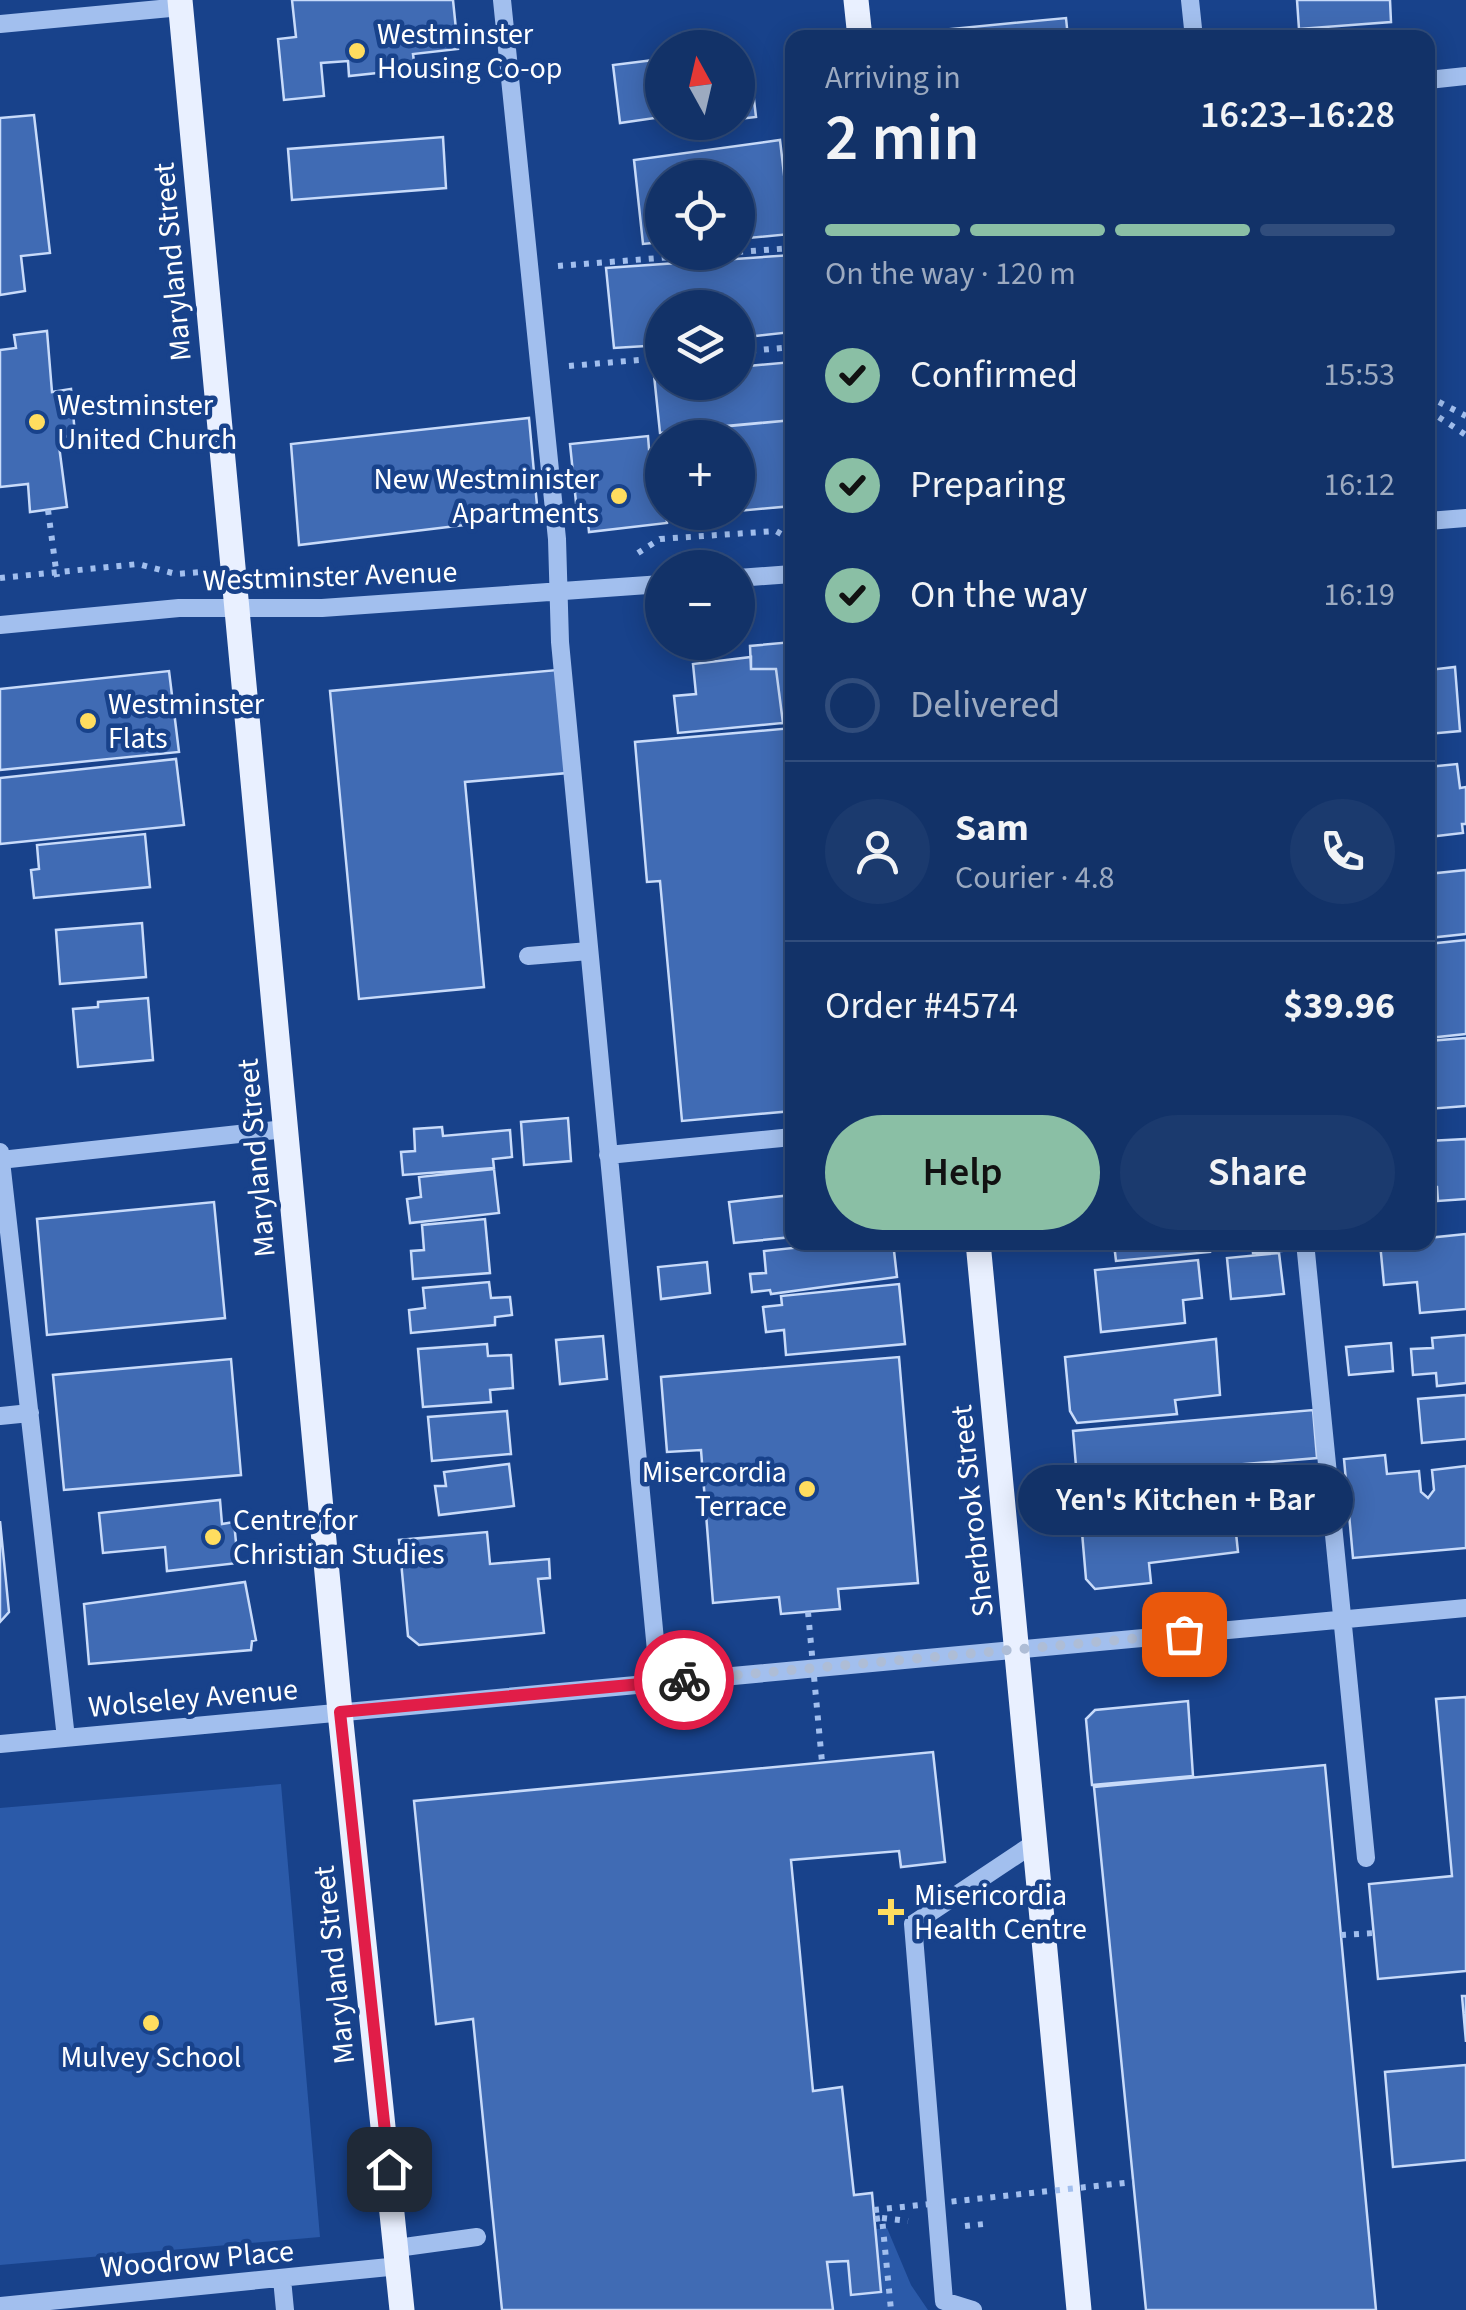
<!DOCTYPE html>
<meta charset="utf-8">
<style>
:root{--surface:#123268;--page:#1b3a6e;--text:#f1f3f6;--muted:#9caac0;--line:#314d7c;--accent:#8abfa5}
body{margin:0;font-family:"Source Sans 3",sans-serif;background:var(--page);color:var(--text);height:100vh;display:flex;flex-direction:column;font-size:38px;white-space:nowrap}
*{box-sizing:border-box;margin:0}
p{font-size:32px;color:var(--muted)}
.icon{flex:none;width:55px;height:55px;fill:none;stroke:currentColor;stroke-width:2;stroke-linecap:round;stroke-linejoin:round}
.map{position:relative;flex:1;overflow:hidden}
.details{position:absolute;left:785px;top:30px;width:650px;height:1220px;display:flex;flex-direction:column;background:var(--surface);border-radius:20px;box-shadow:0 5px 25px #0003,0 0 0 2px var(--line)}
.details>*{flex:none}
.needle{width:65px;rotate:352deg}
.fabs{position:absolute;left:645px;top:30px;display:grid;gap:20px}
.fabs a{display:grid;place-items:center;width:110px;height:110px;border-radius:50%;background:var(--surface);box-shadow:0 5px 25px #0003,0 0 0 2px var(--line);font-size:50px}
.pin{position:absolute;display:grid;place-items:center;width:85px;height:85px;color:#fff;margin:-42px;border-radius:20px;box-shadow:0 5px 15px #0006}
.courier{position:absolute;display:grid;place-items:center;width:100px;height:100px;margin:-50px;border:8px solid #e11d48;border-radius:50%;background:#fff;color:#222;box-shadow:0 2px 12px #0007}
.bubble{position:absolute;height:70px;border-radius:35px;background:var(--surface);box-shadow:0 5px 25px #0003,0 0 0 2px var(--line);font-size:32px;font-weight:600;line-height:70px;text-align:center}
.head em{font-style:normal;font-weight:600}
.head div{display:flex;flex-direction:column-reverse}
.head{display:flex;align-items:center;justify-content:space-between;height:170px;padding:0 40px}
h1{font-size:65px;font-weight:600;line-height:75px}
.bar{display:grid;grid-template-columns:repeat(4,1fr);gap:15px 10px;align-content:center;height:120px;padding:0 40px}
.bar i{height:12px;border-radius:8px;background:var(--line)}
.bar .on{background:var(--accent)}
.bar p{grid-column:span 4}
.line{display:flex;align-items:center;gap:25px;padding:0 40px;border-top:2px solid var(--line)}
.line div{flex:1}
.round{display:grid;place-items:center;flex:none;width:105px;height:105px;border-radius:52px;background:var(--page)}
ol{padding:0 40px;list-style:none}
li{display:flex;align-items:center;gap:30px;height:110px}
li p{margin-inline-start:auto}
li .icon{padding:10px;border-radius:50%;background:var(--accent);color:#111;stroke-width:4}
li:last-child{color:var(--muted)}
li i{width:55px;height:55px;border:5px solid var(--line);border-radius:50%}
.action{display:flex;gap:20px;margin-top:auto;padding:20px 40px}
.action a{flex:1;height:115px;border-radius:60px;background:var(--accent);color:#111;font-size:40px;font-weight:600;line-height:115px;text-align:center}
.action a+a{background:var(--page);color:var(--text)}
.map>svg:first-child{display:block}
.green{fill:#2b5aa9}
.building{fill:#406bb4;stroke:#c8dbfa;stroke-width:2.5}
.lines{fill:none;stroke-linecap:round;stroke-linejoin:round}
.path{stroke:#a2bfee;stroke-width:6;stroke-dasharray:5 8;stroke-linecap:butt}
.minor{stroke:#a2bfee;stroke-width:18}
.major{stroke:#e9f0ff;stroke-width:25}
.path-bridge{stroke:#a2bfee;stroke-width:6;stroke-dasharray:5 8;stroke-linecap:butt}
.done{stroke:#aebdd6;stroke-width:10;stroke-dasharray:0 18}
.route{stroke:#e11d48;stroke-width:12}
.poi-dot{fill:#ffdd5f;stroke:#18428b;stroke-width:4}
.labels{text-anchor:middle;stroke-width:9;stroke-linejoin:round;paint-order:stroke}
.poi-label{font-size:30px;fill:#fff;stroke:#18428b;text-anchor:start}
.street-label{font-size:30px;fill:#fff;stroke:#18428b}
</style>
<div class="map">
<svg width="1466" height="2310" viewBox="0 0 1466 2310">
<rect width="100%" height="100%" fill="#18428b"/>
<path class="green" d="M281 1784 320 2237 0 2265V1808Z
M887 2228 911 2285 928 2310H833L827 2262 848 2261 851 2295 880 2292 876 2229Z"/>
<path class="building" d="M292 0H453L458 49 413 54 415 69 349 76 348 61 321 63 324 96 284 100 278 39 296 37Z
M1297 0H1390L1391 22 1299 29Z
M1066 18 1068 38H931L930 31Z
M662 59V117L620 123 613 65Z
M738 69V76L751 74 756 117 738 119Z
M34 115 50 253 21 256 25 291 0 295V118Z
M443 137 446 188 292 200 288 149Z
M780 140 791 234 738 239V178H662V242L643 244 634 160Z
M792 255V332L738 338V308H662V345L614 348 606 268Z
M47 331 52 392 71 389 75 435 58 438 67 507 30 512 28 484 0 487V350L16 348 14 335Z
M792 362V420L660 433 654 375 662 374V382H738V367Z
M529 418 538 516 299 545 291 444Z
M792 420V506L738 511V438H683L682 430Z
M648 436 649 449 662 447V512H666L667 523 589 532 587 511 577 512 570 444Z
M792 642V722L783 723 776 669H751L750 646Z
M751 657V669H776L783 723 678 733 674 696 696 694 693 664Z
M1455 667 1460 731 1428 734V670Z
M557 670 567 773 465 782 484 987 359 999 330 691Z
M169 671 179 752 0 770V689Z
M792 728V1111L682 1121 660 881 647 882 635 742Z
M176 759 184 825 0 844V778Z
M1457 764 1460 788 1466 787V824H1462L1463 833 1428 837V767Z
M145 834 150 887 34 898 31 870 39 869 37 845Z
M1466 870V934L1428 938V874Z
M142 923 146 977 60 984 56 930Z
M1466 940V1034L1428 1038V944Z
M148 998 153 1060 78 1067 73 1009 98 1007V1002Z
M1466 1038V1106L1428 1109V1041Z
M568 1118 571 1161 524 1165 521 1122Z
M442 1127 443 1136 510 1130 512 1157 493 1159 494 1168 403 1175 401 1152 415 1151 414 1129Z
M1466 1139V1199L1438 1201 1437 1187H1428V1141Z
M494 1169 499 1213 410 1223 407 1199 421 1197 419 1177Z
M792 1195V1237L734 1243 729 1202Z
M214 1202 225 1318 47 1335 37 1219Z
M485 1219 490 1273 413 1279 411 1251 424 1250 422 1225Z
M1466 1234V1309L1420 1313 1417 1282 1384 1285 1380 1243 1428 1242V1238Z
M849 1242H893L897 1277 771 1294 770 1290 752 1292 750 1274 766 1273 764 1251Z
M1099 1242H1209L1210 1252 1116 1261 1114 1244 1099 1246Z
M1252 1242H1293V1250L1253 1253Z
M1279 1253 1284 1294 1231 1299 1227 1258Z
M1198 1260 1202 1298 1183 1300 1185 1323 1101 1332 1095 1270Z
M707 1262 710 1293 661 1299 658 1267Z
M489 1282 491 1298 510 1297 512 1315 495 1317V1325L411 1333 409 1310 425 1308 423 1288Z
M899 1284 905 1344 786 1355 784 1330 766 1332 763 1307 782 1305 781 1296Z
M1466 1335V1383L1437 1386 1436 1373 1413 1375 1411 1349 1433 1348 1432 1338Z
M603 1336 607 1379 560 1384 556 1340Z
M1216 1339 1220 1395 1175 1400 1177 1414 1077 1423 1070 1411 1065 1357Z
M1391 1343 1393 1371 1349 1375 1346 1347Z
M487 1344 488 1356 511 1355 513 1388 490 1390 491 1402 423 1407 418 1349Z
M899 1357 918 1583 838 1589 840 1609 781 1614 779 1597 713 1603 701 1450 667 1452 661 1377Z
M231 1359 241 1475 64 1490 53 1375Z
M1466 1395V1439L1422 1443 1418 1399Z
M1313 1410 1317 1458 1077 1478 1073 1431Z
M507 1411 511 1454 432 1461 428 1417Z
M1385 1455 1387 1474 1419 1471 1421 1492 1428 1498 1434 1490 1432 1470 1466 1466V1548L1353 1558 1344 1459Z
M509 1464 514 1506 439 1515 435 1486H446L444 1472Z
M1140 1473 1142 1498H1133L1134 1505 1080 1509 1077 1478Z
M1232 1495 1238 1552 1149 1563 1151 1583 1095 1589 1086 1579 1080 1509Z
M220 1500 222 1524 234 1522 238 1563 167 1571 165 1547 103 1553 99 1513Z
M0 1521 9 1612 0 1622Z
M487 1532 490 1564 549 1559 550 1578 538 1579 544 1633 419 1645 408 1636 399 1540Z
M245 1582 256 1640 252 1641 251 1650 89 1664 84 1604Z
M1466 1697V1971L1378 1979 1369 1884 1452 1876 1436 1699Z
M1188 1701 1193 1776 1092 1785 1086 1719 1095 1710Z
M933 1752 945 1862 901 1867 899 1851 791 1860 813 2091 842 2087 854 2195 872 2193 881 2292 851 2295 848 2261 827 2262 833 2310H502L473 2019 436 2024 414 1801Z
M1325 1765 1376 2310H1146L1094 1787Z
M1462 1996H1466V2042Z
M1466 2065V2160L1393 2167 1385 2072Z"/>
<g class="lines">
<path class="path" d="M738 252 792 248
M558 266 736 252
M738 352 792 347
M569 366 662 358
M1439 402 1466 416
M73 410 159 400
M1428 410 1466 435
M48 510 57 577
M638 553 660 539 776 531 792 540
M0 578 138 564 176 574 202 572
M1341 1935 1374 1933
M882 2218 908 2221
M875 2219 882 2218 891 2310
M965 2226 984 2224"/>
<path class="minor" d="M502 0 557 539 560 642 659 1682
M1190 0 1194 38
M0 24 181 7
M1428 80 1466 76
M1428 521 1466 518
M738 578 792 574
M0 625 179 608H322L662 584
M528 956 589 951
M0 1152 66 1738
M608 1155 792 1137
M0 1160 285 1129
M1305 1242 1366 1858
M0 1416 30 1413
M0 1744 1466 1608
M397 2248 477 2237
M282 2279 285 2310
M0 2306 399 2266
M973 2310 944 2301 913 1924 1036 1842"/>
<path class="major" d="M180 0 340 1712 402 2310
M856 0 860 38
M978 1242 1079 2310"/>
<path class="path-bridge" d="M808 1612 822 1762
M874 2210 1133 2182"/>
</g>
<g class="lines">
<path class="done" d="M684 1680 1184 1634"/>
<path class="route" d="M389 2169 340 1712 684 1680"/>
</g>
<g class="poi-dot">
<circle cx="357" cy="51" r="10"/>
<circle cx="37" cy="422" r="10"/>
<circle cx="619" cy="496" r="10"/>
<circle cx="88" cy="721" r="10"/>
<circle cx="807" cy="1489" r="10"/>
<circle cx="213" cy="1537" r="10"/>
<path d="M886 1897h10v10h10v10h-10v10h-10v-10h-10v-10h10z"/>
<circle cx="151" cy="2023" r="10"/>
</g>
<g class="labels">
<g class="poi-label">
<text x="377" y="44">Westminster<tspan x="377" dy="34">Housing Co-op</tspan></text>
<text x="57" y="415">Westminster<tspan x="57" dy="34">United Church</tspan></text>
<text x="599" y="489" text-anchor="end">New Westminister<tspan x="599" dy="34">Apartments</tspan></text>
<text x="108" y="714">Westminster<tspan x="108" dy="34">Flats</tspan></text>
<text x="787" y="1482" text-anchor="end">Misercordia<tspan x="787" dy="34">Terrace</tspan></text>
<text x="233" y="1530">Centre for<tspan x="233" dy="34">Christian Studies</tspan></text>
<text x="914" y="1905">Misericordia<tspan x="914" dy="34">Health Centre</tspan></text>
<text x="151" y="2067" text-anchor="middle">Mulvey School</text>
</g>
<g class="street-label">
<text transform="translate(172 262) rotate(-95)" y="10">Maryland Street</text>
<text transform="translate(330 576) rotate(-2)" y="10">Westminster Avenue</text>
<text transform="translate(256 1158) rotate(-95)" y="10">Maryland Street</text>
<text transform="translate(972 1511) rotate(-96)" y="10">Sherbrook Street</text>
<text transform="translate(193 1698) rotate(-5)" y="10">Wolseley Avenue</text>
<text transform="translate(334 1965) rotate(-96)" y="10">Maryland Street</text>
<text transform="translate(197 2259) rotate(-5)" y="10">Woodrow Place</text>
</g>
</g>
</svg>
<div class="fabs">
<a><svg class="needle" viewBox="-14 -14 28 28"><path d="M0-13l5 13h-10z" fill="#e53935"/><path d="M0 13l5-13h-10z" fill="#9caac0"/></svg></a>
<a><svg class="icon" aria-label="locate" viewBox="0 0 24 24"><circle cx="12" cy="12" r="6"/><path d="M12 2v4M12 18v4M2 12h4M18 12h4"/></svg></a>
<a><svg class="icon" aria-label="layers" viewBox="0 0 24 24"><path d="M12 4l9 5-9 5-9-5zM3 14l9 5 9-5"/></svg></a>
<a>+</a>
<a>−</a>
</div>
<div class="pin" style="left:1184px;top:1634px;background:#ea580c"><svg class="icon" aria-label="bag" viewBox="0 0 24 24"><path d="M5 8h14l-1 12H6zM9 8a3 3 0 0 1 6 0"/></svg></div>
<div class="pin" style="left:389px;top:2169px;background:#1f2937"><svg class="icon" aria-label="home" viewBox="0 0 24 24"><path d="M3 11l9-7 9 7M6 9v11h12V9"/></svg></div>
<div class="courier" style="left:684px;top:1680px"><svg class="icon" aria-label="bike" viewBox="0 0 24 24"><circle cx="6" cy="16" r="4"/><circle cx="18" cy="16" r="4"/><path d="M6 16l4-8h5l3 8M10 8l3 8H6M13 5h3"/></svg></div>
<div class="bubble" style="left:1018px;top:1465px;width:335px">Yen's Kitchen + Bar</div>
<section class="details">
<div class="head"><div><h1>2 min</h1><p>Arriving in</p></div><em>16:23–16:28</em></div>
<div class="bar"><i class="on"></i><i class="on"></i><i class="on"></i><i></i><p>On the way · 120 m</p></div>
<ol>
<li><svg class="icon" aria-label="check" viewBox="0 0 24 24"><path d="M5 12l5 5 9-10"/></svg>Confirmed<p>15:53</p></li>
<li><svg class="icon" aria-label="check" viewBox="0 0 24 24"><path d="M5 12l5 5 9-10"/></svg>Preparing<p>16:12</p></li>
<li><svg class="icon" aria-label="check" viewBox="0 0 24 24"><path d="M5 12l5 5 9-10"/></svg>On the way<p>16:19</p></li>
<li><i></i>Delivered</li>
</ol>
<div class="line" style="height:180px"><a class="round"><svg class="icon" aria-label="person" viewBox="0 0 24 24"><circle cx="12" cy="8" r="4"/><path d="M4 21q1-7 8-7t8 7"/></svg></a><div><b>Sam</b><p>Courier · 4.8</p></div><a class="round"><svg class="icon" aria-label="phone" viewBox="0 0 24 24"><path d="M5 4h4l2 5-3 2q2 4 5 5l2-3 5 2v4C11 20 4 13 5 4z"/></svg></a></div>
<div class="line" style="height:130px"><div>Order #4574</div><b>$39.96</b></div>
<div class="action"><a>Help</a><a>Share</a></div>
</section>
</div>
